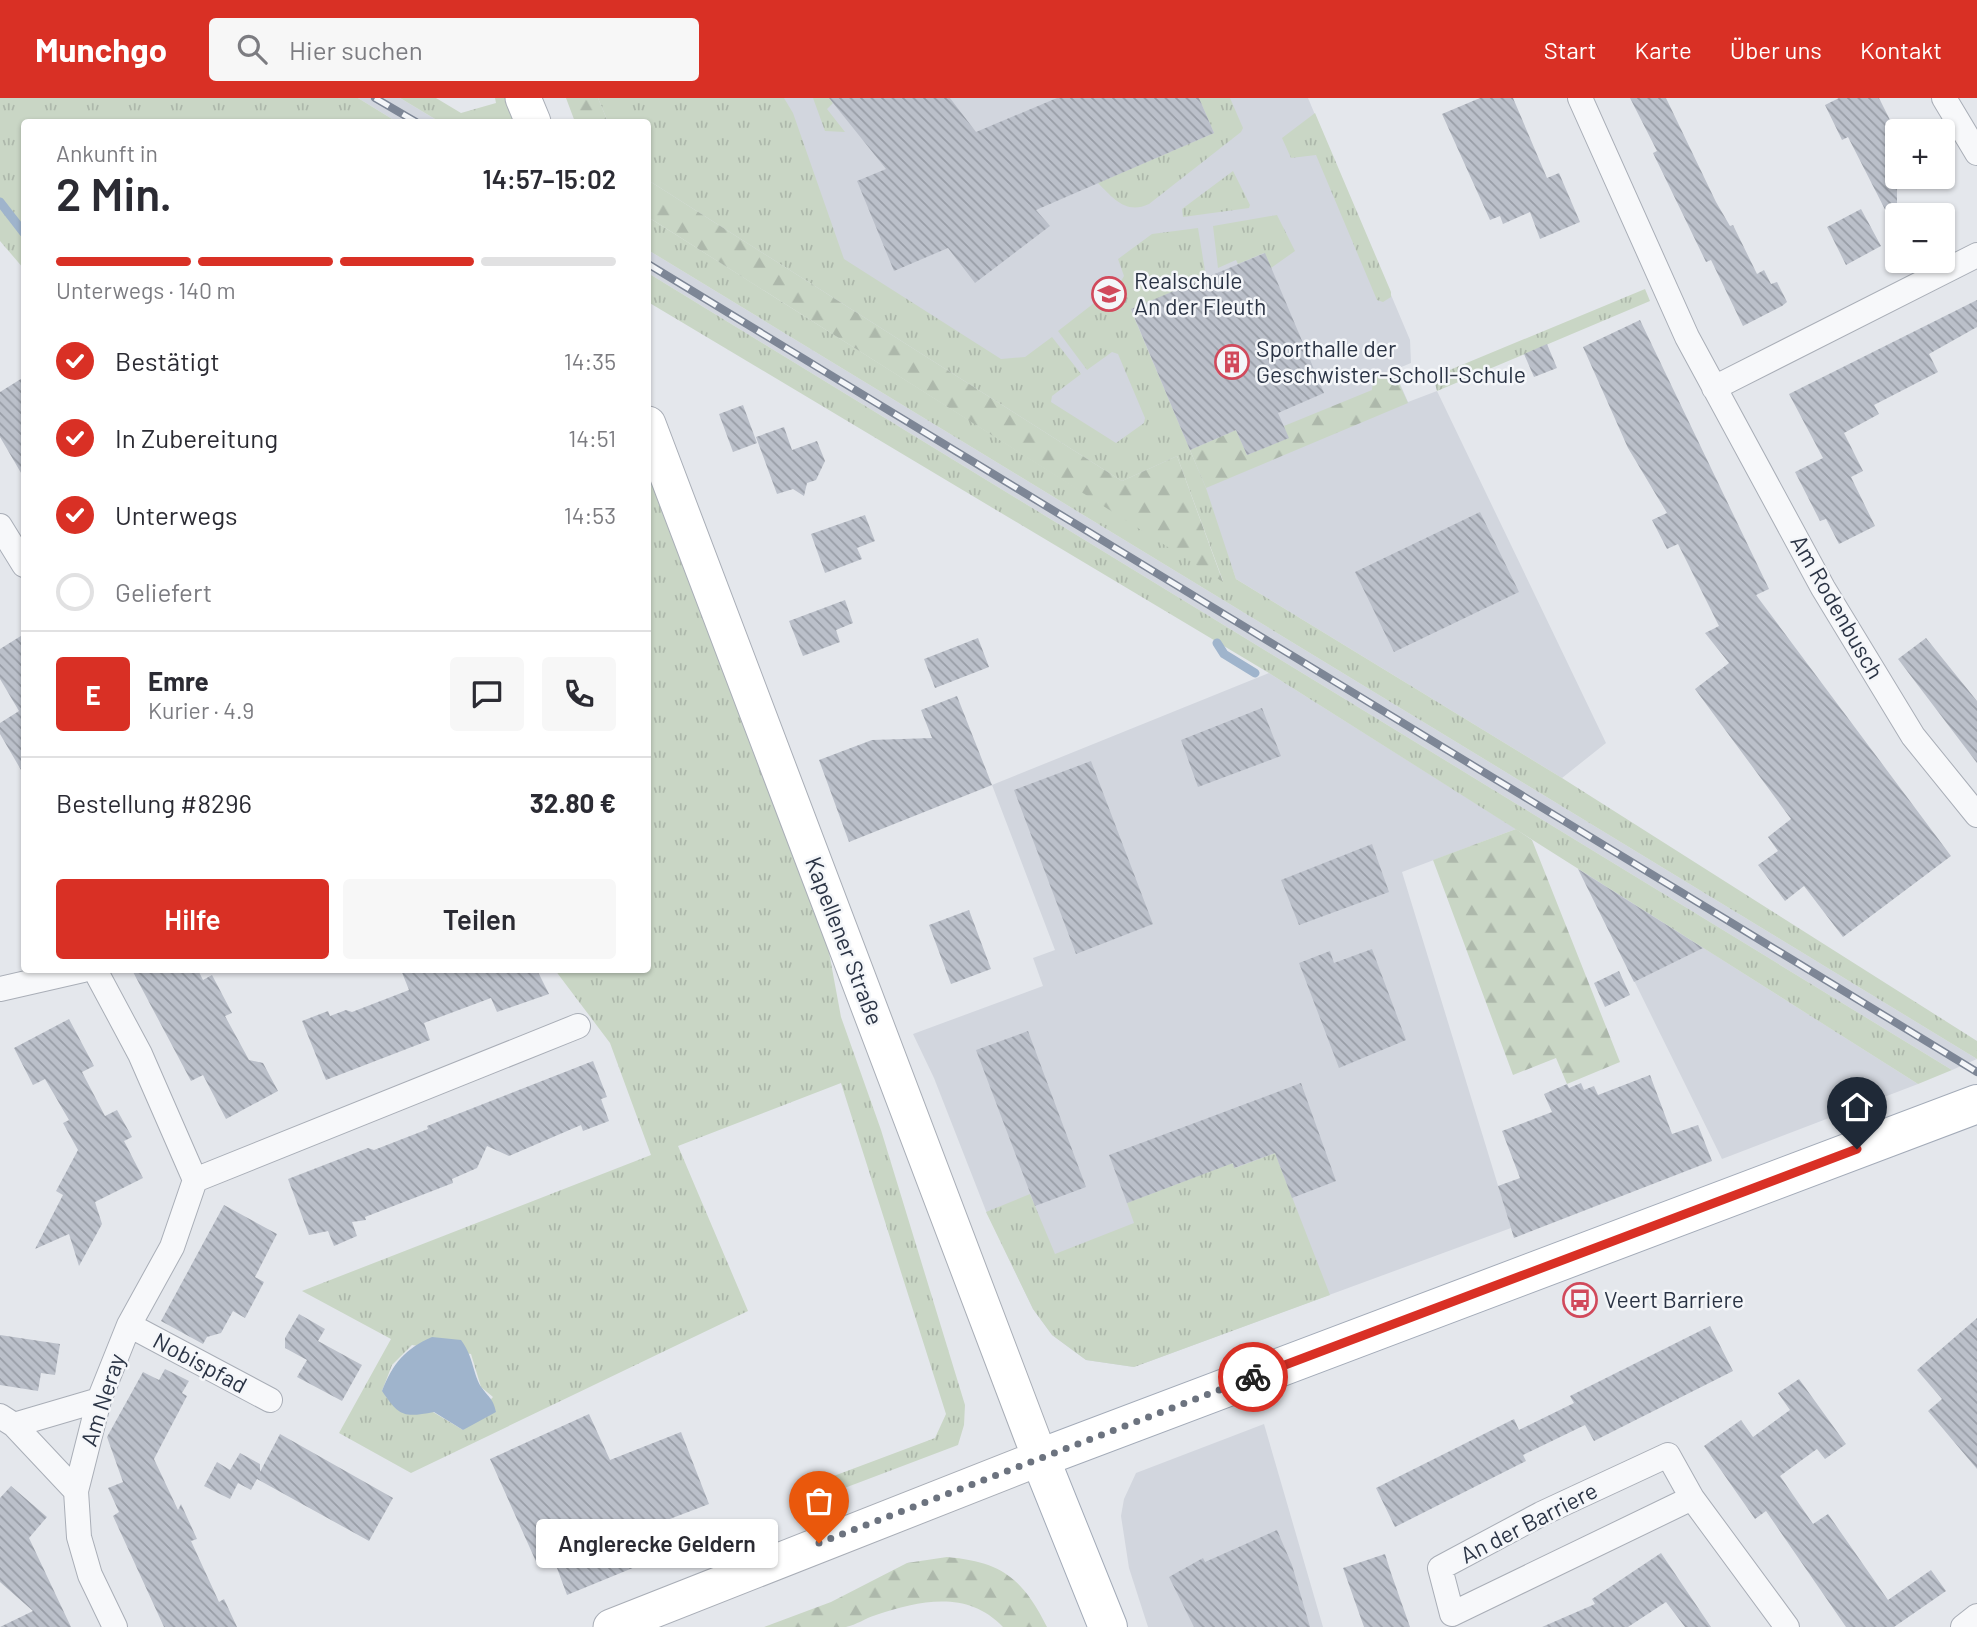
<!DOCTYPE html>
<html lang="de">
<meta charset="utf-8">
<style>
:root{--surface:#fff;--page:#f7f7f7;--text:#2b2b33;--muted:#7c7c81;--line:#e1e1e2;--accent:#d93025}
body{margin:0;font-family:Barlow,sans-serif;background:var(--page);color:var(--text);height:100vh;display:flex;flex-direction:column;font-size:26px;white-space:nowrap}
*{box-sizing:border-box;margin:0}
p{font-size:23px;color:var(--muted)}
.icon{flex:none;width:38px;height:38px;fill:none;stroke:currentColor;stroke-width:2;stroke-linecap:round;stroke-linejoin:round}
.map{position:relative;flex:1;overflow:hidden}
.panel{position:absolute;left:21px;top:21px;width:630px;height:854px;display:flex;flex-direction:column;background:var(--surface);border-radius:7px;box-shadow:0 2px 5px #0004}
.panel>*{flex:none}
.controls{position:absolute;left:1885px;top:21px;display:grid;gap:14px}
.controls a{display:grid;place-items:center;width:70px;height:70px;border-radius:7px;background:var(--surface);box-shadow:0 2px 5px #0004;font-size:35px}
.pin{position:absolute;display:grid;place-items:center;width:60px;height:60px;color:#fff;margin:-72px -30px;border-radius:50% 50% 50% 0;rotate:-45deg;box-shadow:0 0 7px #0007}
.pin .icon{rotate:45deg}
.courier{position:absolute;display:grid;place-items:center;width:70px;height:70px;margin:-35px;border:5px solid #d93025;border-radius:50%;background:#fff;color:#222;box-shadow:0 2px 9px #0007}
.bubble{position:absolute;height:49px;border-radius:7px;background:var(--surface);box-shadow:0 2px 5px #0004;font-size:23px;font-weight:600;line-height:49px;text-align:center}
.headline em{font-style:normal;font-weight:600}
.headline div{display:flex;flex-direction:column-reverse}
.headline{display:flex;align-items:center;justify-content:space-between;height:119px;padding:0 35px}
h1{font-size:46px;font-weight:600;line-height:52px}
.bar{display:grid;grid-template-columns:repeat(4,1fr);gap:10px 7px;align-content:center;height:84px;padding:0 35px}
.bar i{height:9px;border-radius:5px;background:var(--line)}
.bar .active{background:var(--accent)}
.bar p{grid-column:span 4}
.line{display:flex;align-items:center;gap:18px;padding:0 35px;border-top:2px solid var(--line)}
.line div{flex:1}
.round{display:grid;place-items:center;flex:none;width:74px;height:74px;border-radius:7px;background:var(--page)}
ol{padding:0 35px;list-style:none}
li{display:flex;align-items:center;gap:21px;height:77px}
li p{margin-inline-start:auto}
li .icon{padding:7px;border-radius:50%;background:var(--accent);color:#fff;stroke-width:4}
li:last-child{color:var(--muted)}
li i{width:38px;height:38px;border:4px solid var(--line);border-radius:50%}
.primary-button{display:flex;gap:14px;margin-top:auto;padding:14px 35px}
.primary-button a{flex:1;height:80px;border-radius:7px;background:var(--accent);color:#fff;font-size:28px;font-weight:600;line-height:80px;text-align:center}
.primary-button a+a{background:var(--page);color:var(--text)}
header{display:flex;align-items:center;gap:42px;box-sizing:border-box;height:98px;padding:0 35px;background:var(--accent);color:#fff}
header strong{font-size:33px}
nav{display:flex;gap:38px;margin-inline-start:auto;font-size:24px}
.search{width:490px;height:63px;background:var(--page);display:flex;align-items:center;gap:18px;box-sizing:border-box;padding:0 24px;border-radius:7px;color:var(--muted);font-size:26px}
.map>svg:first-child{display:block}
.built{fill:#d2d6de}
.grass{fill:url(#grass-tufts);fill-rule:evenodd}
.forest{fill:url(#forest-firs)}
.water{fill:#9fb4cc}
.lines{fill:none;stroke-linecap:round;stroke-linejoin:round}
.stream{stroke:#9fb4cc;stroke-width:9}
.building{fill:url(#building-back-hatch)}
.street-casing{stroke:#a9aeb7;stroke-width:26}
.secondary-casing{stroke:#a9aeb7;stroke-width:37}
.primary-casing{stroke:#a3abb8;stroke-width:40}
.street{stroke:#f7f8fa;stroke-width:24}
.secondary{stroke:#fff;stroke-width:35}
.primary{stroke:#fff;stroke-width:38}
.rail-casing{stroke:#7d8696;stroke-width:8}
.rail{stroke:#f4f6f9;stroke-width:5;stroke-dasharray:16;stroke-linecap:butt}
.done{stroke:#6c737f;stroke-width:7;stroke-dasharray:0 12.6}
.route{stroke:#d93025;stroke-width:9}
.labels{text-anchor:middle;stroke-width:5;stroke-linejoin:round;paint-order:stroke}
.poi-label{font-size:23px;fill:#2b3445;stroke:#f4f6f9;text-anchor:start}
.street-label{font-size:23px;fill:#2b3445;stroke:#f4f6f9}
</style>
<header>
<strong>Munchgo</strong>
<div class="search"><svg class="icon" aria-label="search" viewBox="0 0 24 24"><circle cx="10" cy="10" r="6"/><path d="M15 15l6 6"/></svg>Hier suchen</div>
<nav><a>Start</a><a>Karte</a><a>Über uns</a><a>Kontakt</a></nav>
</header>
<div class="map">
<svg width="1977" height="1529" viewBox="0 0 1977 1529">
<defs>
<pattern id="grass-tufts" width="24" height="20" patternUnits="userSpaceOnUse" patternTransform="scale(1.75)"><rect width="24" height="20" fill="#c9d6c5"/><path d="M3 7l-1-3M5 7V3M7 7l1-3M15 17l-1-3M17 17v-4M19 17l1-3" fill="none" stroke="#adb8ab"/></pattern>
<pattern id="forest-firs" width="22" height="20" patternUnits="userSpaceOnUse" patternTransform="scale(1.75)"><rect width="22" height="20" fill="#c9d6c5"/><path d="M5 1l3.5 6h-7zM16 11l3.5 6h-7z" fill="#adb8ab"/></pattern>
<pattern id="building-back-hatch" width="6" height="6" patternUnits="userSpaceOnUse" patternTransform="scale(1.75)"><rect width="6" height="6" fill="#bbc0ca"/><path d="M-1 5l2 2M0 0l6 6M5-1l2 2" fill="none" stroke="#989da6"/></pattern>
</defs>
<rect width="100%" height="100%" fill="#e4e7ec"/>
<path class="built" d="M358 0H400L440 24H397Z
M598 0H1308L1410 242 1411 265 1394 272 1408 304 1437 293 1606 645 1562 680 1236 481 1191 352 1122 383 648 82V24H608Z
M648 152 1977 961 1952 972 648 175Z
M1269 575 1516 731 1402 774 1511 1130 1134 1269 1086 1262 1052 1237 1033 1211 986 1113 934 980 913 936 1043 888 1033 860 1055 852 992 687Z
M1579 771 1606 788 1918 986 1722 1061Z
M1264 1326 1323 1529H1148L1129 1470 1121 1418 1124 1401 1136 1375Z"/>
<path class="grass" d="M0 0H358L397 24H24V171L0 143Z
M400 0H436L461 15 496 5 495 0H509L519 24H440Z
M598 0H784L793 15 844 161 1001 261 1025 259 1052 239 1081 276 1052 298 1051 304 1116 345 1144 325 1145 320 1118 256 1112 254 1087 272 1058 233 1120 185 1124 178 1118 161 1152 136 1198 130 1206 179 1131 212 1206 390 1236 481 1562 680 1977 943V961L648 152V119L1223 483 1177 358 1122 383 648 82V24H608Z
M813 0H829L833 5 827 11 845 34 825 33Z
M1199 0H1230L1243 30 1241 34 1149 106C1126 117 1113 100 1098 85L1214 35Z
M1315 15 1391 194V199L1383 204 1377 202 1316 57 1291 60 1282 40Z
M1233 73 1250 107 1249 110 1183 119 1182 111Z
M1277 117 1295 153 1271 170 1264 155 1238 166 1236 162 1218 170 1213 128Z
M648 175 1952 972 1918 986 1269 575 648 204Z
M1645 191 1650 203 1437 293 1434 282 1440 276Z
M648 373 828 849 841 919 881 1032 965 1307 964 1327 958 1347 805 1405 799 1391 935 1340 946 1316 841 985 678 1048 748 1213 411 1375 339 1335 391 1241 302 1193 651 1057 610 945 555 872H648ZM412 1247 471 1256 481 1289 493 1299 463 1332 433 1314 382 1293 392 1267Z
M1275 1055 1330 1197 1134 1269 1086 1262 1052 1237 1033 1211 986 1114 1030 1096 1055 1156 1134 1125 1127 1105 1232 1065 1235 1070Z"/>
<path class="forest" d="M566 0H598L608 24H575Z
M648 82 1122 383 1177 358 1223 484 648 119Z
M1393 272 1408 305 1206 390 1190 352 1236 332 1247 357 1288 340 1284 328 1372 292 1373 280Z
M1516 731 1532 742 1620 964 1567 986 1556 960 1513 977 1433 762Z
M947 1459C1002 1464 1022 1480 1047 1529H1003C968 1492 921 1502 876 1517 866 1520 856 1527 846 1529 821 1529 790 1529 764 1529L831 1504 907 1465Z"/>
<path class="water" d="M432 1239 461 1242C474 1259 473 1278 482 1290 489 1300 493 1300 496 1314L463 1332 434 1314C403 1320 399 1318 382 1293 393 1265 405 1251 432 1239Z"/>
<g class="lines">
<path class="stream" d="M0 104 24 135
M1217 545 1224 556 1255 575"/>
</g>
<path class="building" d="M829 0H950L976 34 1057 0H1199L1214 35 1036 112 1050 128 975 185 948 150 894 173 857 83 886 71Z
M1480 0H1513L1547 80 1559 75 1580 124 1540 141 1530 114 1503 126 1500 118 1490 122 1442 16Z
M1630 0H1666L1716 104 1730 128 1733 127 1757 176 1764 172 1771 186 1777 184 1787 204 1782 208 1743 228 1711 162 1706 164 1653 55 1657 53Z
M1839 0H1879L1897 36V135L1848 39 1842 42 1825 7Z
M1861 111 1881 148 1846 167 1827 129Z
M1265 155 1324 295 1278 315 1289 340 1247 357 1236 332 1190 352 1131 211Z
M1977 202V229L1929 256 1938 274 1874 307 1879 316 1844 335 1863 373 1851 379 1875 428 1839 446 1826 421 1820 423 1795 374 1823 360 1789 296Z
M1640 222 1769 491 1756 497 1951 758 1843 839 1804 788 1785 803 1758 767 1778 753 1768 739 1791 721 1695 591 1729 565 1705 535 1719 528 1678 446 1667 451 1652 422 1667 415 1628 350 1583 249Z
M1547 246 1557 270 1534 279 1524 256Z
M24 279V380L0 339V294Z
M743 307 757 345 733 354 719 316Z
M784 329 792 352 817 343 825 363 816 382 807 385 804 398 793 391 777 396 756 339Z
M1480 414 1519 494 1394 554 1355 474Z
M865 417 875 443 857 450 862 461 825 475 811 436Z
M845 502 853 525 836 532 840 544 803 558 789 523Z
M24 536V677L0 636V625L19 613 0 581V551Z
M978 540 989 569 935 590 924 561Z
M1926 540 1977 603V665L1898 561Z
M957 598 992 687 849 744 819 662 872 642 932 640 921 612Z
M1262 610 1281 658 1198 689 1181 642Z
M1091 663 1153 826 1076 856 1014 692Z
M1372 746 1389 794 1299 827 1281 782Z
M1578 771 1703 850 1634 884Z
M969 812 991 871 951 886 929 827Z
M1372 851 1406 942 1339 970 1299 865 1330 853 1334 865Z
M132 872H198L203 882 212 877 232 915 225 918 249 962 263 965 278 993 226 1021 203 977 191 983Z
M401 872H537L549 896 497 914 491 900 424 925 430 942 326 982 302 923 328 913 330 918 346 912 352 914 409 892Z
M1619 873 1630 897 1605 909 1594 885Z
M69 921 94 968 82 974 105 1018 117 1012 132 1039 124 1043 143 1080 95 1104 102 1126 79 1168 69 1136 35 1151 63 1097 56 1093 78 1052 63 1025 69 1022 45 981 33 987 14 950Z
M1028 933 1086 1089 1035 1108 976 952Z
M593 963 607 999 601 1001 609 1023 583 1033 581 1027 509 1058 487 1048 477 1070 452 1081 453 1085 365 1119 366 1122 352 1124 357 1138 334 1148 328 1133 309 1137 288 1081 368 1050 374 1052 428 1031 427 1028Z
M1650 977 1672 1036 1698 1027 1712 1063 1514 1140 1498 1088 1520 1080 1502 1033 1552 1014 1544 996 1567 986 1569 990 1581 985 1584 992 1594 988 1598 997Z
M1301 985 1336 1083 1292 1100 1275 1055 1234 1070 1233 1065 1127 1105 1109 1057Z
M224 1107 277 1136 255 1179 264 1184 245 1220 233 1213 221 1235 207 1239 203 1246 161 1223Z
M299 1216 325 1231 318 1243 362 1267 342 1303 297 1279 307 1262 285 1250V1240Z
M1977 1220V1371L1928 1313 1942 1301 1917 1272Z
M1710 1228 1733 1273 1594 1343 1585 1327 1523 1357 1526 1363 1395 1429 1376 1390 1514 1321 1519 1332 1574 1305 1570 1298Z
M0 1237 60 1246 55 1277 41 1275 38 1293 0 1287Z
M165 1271 189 1283 182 1295 187 1298 154 1361 178 1412 181 1406 197 1441 191 1443 219 1504 224 1501 237 1529H164L113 1418 119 1414 108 1390 123 1384 107 1339 143 1274 159 1282Z
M1799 1281 1846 1346 1825 1361 1817 1351 1780 1378 1813 1426 1828 1416 1888 1502 1931 1472 1946 1493 1894 1529H1846L1766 1413 1755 1421 1704 1348 1741 1322 1753 1339 1790 1312 1778 1295Z
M589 1316 610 1362 681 1334 709 1406 628 1437 640 1467 567 1497 554 1462 538 1468 490 1361Z
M280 1336 393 1400 369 1443 257 1381 251 1392 238 1385 230 1401 204 1388 217 1364 230 1372 240 1355 260 1366V1374Z
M11 1388 47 1419 29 1440 71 1529H0L33 1513 0 1484V1400Z
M1277 1432 1292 1467 1310 1529H1194L1169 1479 1203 1460 1205 1464Z
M1661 1455 1711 1529H1685L1666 1504 1628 1529H1542L1595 1506 1592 1501Z
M1385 1456 1391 1475 1410 1529H1364L1343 1470Z"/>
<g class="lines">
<g class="street-casing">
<path id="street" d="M1580 0 1687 239 1823 490 1913 638 1977 717
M1944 0 1977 55
M1714 290 1977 157
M0 428 24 467
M95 872 140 956 195 1082 172 1149 129 1227 99 1302 76 1393 79 1439 90 1477 115 1529
M0 891 83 872
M195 1082 578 928
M129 1227 270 1302
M0 1318 14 1327 99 1302
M14 1327 76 1393
M1692 1400 1452 1516 1440 1470 1541 1416 1668 1357 1692 1400 1787 1529
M1963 1529 1977 1518"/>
</g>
<g class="secondary-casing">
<path id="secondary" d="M523 0 533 24
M611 1529 1040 1360 648 326"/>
</g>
<g class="primary-casing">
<path id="primary" d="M1108 1529 1040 1360 1977 1006"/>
</g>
<use href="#street" class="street"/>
<use href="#secondary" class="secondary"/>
<use href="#primary" class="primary"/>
<g class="rail-casing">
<path id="rail" d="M375 0 416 24
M648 166 1977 974"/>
</g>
<use href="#rail" class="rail"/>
</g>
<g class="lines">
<path class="done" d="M819 1445 1253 1279"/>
<path class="route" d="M1253 1279 1857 1051"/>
</g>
<defs>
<g id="school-ring" transform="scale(1.75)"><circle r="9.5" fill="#f4f6f9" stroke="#d1495b" stroke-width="1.5"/><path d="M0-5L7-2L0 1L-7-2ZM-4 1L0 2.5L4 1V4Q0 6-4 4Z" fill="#d1495b"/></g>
<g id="building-ring" transform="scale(1.75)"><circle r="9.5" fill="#f4f6f9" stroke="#d1495b" stroke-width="1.5"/><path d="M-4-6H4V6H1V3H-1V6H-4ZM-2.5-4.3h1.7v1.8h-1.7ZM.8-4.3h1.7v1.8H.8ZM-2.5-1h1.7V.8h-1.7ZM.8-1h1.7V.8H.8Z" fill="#d1495b"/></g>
<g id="bus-ring" transform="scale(1.75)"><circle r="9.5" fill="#f4f6f9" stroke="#d1495b" stroke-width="1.5"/><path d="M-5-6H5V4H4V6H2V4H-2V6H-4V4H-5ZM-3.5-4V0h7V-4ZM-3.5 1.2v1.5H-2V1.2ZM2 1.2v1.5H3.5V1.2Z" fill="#d1495b"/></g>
</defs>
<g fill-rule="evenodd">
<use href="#school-ring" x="1109" y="196"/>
<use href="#building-ring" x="1232" y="264"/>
<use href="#bus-ring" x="1580" y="1202"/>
</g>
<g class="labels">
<g class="poi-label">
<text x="1134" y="191">Realschule<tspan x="1134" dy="26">An der Fleuth</tspan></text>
<text x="1256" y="259">Sporthalle der<tspan x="1256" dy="26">Geschwister-Scholl-Schule</tspan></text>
<text x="1604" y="1210">Veert Barriere</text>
</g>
<g class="street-label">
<text transform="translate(1837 509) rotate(60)" y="8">Am Rodenbusch</text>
<text transform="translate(844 843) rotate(69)" y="8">Kapellener Straße</text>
<text transform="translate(200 1265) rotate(28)" y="8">Nobispfad</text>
<text transform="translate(103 1302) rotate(-72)" y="8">Am Neray</text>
<text transform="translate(1529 1425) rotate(-27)" y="8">An der Barriere</text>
</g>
</g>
</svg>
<div class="controls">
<a>+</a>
<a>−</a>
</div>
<div class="pin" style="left:819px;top:1445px;background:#ea580c"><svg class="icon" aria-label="bag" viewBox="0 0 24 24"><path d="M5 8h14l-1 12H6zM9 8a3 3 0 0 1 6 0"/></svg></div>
<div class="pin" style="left:1857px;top:1051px;background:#1f2937"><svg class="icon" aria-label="home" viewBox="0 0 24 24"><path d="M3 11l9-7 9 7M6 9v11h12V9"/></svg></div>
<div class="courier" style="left:1253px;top:1279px"><svg class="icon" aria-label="bike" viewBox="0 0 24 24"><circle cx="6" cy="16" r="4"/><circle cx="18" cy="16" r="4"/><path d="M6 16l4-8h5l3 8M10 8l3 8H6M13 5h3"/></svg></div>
<div class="bubble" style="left:536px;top:1421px;width:242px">Anglerecke Geldern</div>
<section class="panel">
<div class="headline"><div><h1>2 Min.</h1><p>Ankunft in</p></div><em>14:57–15:02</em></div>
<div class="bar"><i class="active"></i><i class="active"></i><i class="active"></i><i></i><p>Unterwegs · 140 m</p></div>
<ol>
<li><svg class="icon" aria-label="check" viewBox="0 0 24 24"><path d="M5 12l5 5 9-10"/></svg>Bestätigt<p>14:35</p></li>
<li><svg class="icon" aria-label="check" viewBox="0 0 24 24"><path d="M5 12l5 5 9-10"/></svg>In Zubereitung<p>14:51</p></li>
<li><svg class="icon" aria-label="check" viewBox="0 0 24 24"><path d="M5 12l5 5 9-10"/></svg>Unterwegs<p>14:53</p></li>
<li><i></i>Geliefert</li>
</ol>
<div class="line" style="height:126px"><b class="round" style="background:var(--accent);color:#fff">E</b><div><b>Emre</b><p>Kurier · 4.9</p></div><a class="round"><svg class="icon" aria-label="chat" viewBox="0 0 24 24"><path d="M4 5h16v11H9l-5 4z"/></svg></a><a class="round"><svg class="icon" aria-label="phone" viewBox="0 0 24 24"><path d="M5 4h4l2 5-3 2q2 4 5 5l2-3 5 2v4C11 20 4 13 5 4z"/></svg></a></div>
<div class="line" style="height:91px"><div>Bestellung #8296</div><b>32.80 €</b></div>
<div class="primary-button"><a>Hilfe</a><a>Teilen</a></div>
</section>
</div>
